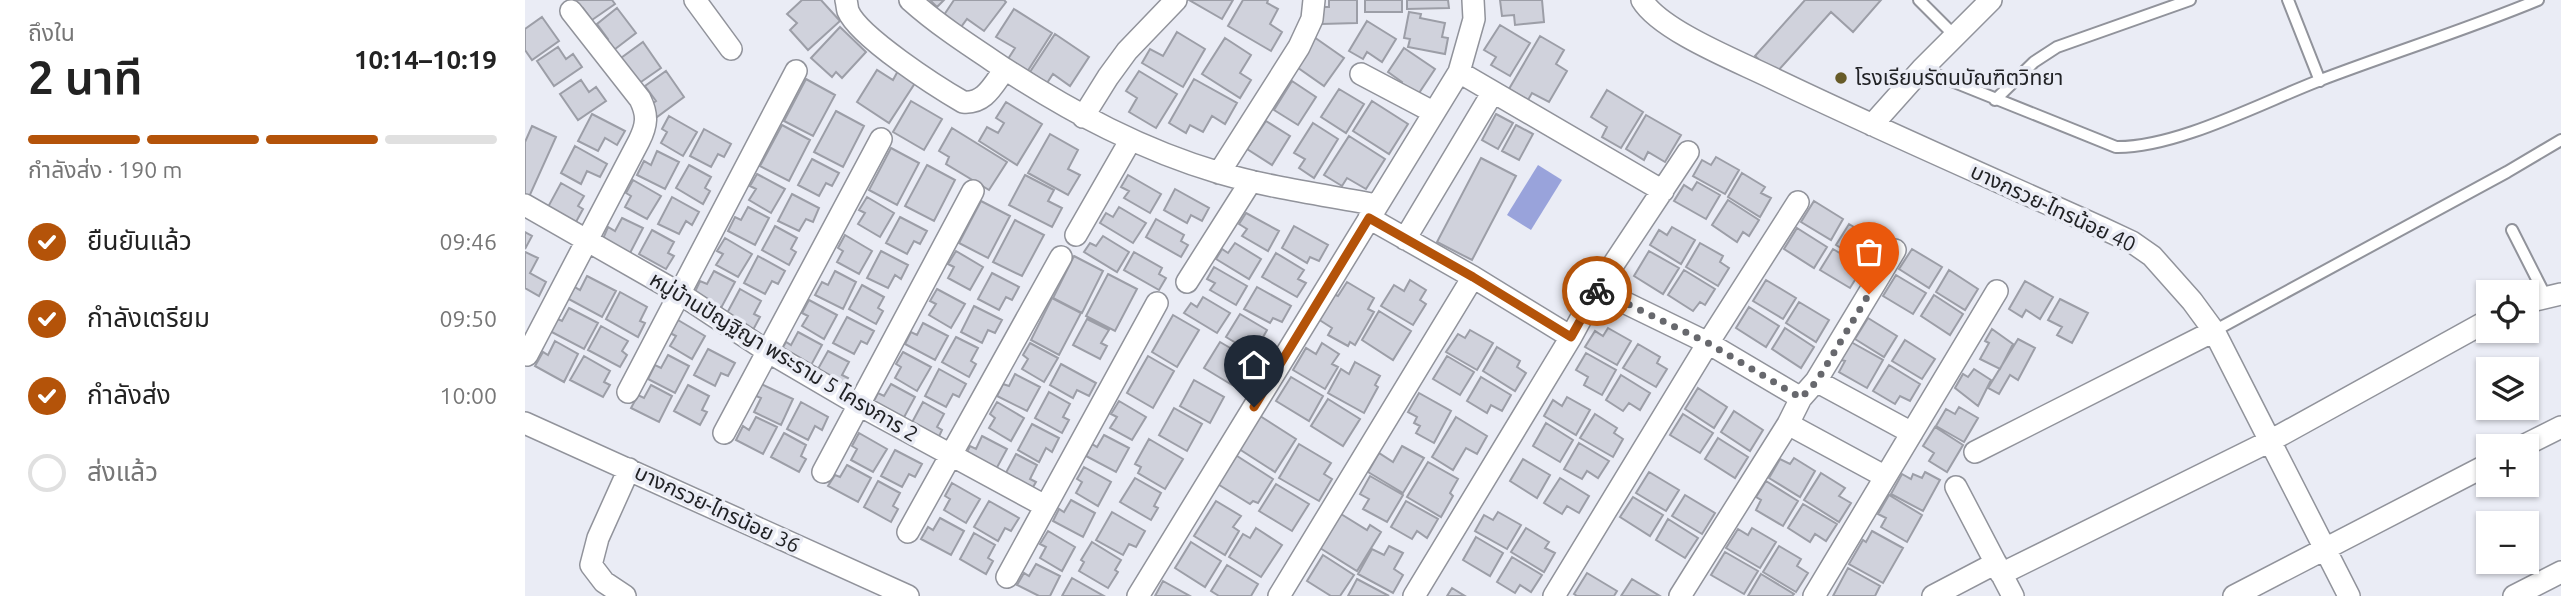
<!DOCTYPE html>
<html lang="th">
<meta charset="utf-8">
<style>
:root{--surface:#fff;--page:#f6f6f6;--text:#222;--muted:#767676;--line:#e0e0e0;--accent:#b45309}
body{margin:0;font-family:Ubuntu,"Noto Sans Thai",sans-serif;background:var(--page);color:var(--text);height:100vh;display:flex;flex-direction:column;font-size:26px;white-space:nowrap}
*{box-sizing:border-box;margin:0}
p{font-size:23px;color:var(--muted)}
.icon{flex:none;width:38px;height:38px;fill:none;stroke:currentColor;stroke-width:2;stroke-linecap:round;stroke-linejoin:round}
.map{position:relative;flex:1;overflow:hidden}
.details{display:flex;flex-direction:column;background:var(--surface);width:525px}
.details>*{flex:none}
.fabs{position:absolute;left:1951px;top:280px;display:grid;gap:14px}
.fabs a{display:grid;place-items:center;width:63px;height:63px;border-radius:0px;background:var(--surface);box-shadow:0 2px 5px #0004;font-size:35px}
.pin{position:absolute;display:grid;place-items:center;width:60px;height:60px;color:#fff;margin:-72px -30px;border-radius:50% 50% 50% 0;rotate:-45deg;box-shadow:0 0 7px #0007}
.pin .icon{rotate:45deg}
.courier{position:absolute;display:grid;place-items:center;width:70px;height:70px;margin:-35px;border:5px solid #b45309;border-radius:50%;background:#fff;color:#222;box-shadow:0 2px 9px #0007}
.headline em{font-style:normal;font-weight:600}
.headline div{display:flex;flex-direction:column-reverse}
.headline{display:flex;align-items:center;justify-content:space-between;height:119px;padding:0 28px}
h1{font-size:46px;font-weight:600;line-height:52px}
.bar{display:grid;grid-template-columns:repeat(4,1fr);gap:10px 7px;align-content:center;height:84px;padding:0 28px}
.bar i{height:9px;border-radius:5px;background:var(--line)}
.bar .current{background:var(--accent)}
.bar p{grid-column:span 4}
ol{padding:0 28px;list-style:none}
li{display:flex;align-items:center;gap:21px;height:77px}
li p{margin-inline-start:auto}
li .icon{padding:7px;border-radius:50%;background:var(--accent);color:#fff;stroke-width:4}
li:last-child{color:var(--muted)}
li i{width:38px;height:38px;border:4px solid var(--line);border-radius:50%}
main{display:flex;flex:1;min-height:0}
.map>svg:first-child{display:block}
.water{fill:#99a3db}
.building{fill:#d0d2dc;stroke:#9c9ea7;stroke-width:2}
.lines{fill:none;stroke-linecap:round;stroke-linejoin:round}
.service-casing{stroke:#91939b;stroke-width:14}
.minor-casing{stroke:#91939b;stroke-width:24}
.service{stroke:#fff;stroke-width:10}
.minor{stroke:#fff;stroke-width:21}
.done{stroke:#67686d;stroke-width:7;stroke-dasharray:0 12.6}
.route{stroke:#b45309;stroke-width:9}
.poi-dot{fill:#675b28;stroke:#eaecf5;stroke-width:2.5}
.labels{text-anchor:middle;stroke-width:7;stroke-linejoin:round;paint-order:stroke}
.poi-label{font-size:21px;fill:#202124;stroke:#eaecf5;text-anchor:start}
.street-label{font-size:21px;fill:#202124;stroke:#eaecf5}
</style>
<main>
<section class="details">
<div class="headline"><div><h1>2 นาที</h1><p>ถึงใน</p></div><em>10:14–10:19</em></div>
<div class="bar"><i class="current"></i><i class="current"></i><i class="current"></i><i></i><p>กำลังส่ง · 190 m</p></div>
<ol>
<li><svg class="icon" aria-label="check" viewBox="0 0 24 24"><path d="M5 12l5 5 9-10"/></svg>ยืนยันแล้ว<p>09:46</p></li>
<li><svg class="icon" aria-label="check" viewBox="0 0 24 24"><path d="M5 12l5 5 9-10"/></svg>กำลังเตรียม<p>09:50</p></li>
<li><svg class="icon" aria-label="check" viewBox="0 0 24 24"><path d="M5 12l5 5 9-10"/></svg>กำลังส่ง<p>10:00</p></li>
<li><i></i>ส่งแล้ว</li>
</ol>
</section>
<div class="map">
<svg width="2036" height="596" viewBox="0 0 2036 596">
<rect width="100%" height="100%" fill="#eaecf5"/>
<path class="water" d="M1013 165 1037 180 1006 230 982 215Z"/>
<path class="building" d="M43 0H87L90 4 67 20 58 8 52 12Z
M277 0H296L315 21 283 50 265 30 272 23 262 14Z
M405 0H419L412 7Z
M429 0H479L481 2 459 31 442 19 436 27 419 15Z
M664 0H708L697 19Z
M718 0H743L742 3 753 9 745 24 757 32 746 51 703 26Z
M804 0H832V23L797 24V7H804Z
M840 0H877V12H840Z
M882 0H923L924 8 882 9Z
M975 0H1017L1019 22 990 25 989 15 977 16Z
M1280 0H1356L1328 32 1306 12 1250 74 1230 56Z
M92 8 111 33 85 53 77 44 83 39 72 24Z
M489 9 527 33 502 72 483 59 490 48 471 37Z
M884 12 896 14 895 18 920 23 917 37 923 38 920 54 883 47 885 39 879 38Z
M17 17 34 41 7 60 0 50V29Z
M842 21 871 39 857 62 842 52 838 59 824 51Z
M975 25 1005 43 985 76 966 65 971 57 959 50Z
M315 27 341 52 317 78 311 72 307 77 286 58Z
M652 32 680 49 658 87 617 63 625 49 638 56Z
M530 34 564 57 545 86 528 74 522 83 505 72Z
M1015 36 1039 50 1031 64 1042 71 1024 102 1007 93 1003 100 984 89Z
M789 37 819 58 799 86 769 65Z
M700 38 726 55 715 73 726 80 715 98 677 74Z
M118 42 136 68 113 84 89 63Z
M33 47 41 59 48 54 57 67 29 86 12 61Z
M879 48 910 69 890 99 874 88 877 82 863 72Z
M374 69 392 80 364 123 332 102 352 70 368 80Z
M141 71 159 97 132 117 124 106 131 101 120 86Z
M614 71 652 94 631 128 604 112 612 98 601 91Z
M281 79 310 95 288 136 259 121Z
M669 79 712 103 700 124 687 116 678 132 665 125 661 133 644 123Z
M56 80 64 92 71 87 81 101 53 120 35 94Z
M767 81 791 97 773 125 749 110Z
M814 89 839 104 821 133 796 117Z
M1082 90 1118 112 1096 148 1077 137 1082 127 1066 117Z
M386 101 417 119 399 150 368 132Z
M847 101 883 124 864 154 828 131Z
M481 102 517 124 492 165 454 141 462 127 473 133 479 123 471 118Z
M311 111 339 126 318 167 289 152Z
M67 114 100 131 92 145 80 138 73 151 53 141Z
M971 114 988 123 973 149 957 140Z
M1121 115 1156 135 1140 162 1123 152 1119 160 1101 149Z
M144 116 172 132 158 156 136 143 142 132 137 129Z
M741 121 765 136 747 165 722 149Z
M788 123 813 139 789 178 774 168 780 159 769 153Z
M257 125 285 140 264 181 235 166Z
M991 125 1008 134 994 160 977 151Z
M7 126 31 137 4 197 0 195V142Z
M427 128 482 162 464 190 421 164 424 157 414 151Z
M179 129 206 144 199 157 193 154 186 167 165 156Z
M525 134 553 150 543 169 555 175 543 195 503 173Z
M824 136 860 159 841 189 822 178 817 186 799 175Z
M50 146 82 164 75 177 62 171 56 184 36 173Z
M366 148 394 163 372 205 344 190Z
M132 151 154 162 140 189 112 175 119 161 126 165Z
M1191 157 1214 170 1200 194 1168 176 1177 160 1186 165Z
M956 158 991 176 947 260 912 242Z
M287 159 314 173 307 186 301 183 294 196 273 185Z
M164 165 186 177 180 188 185 191 178 204 151 188Z
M402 165 430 180 409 221 380 206Z
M1217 173 1240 187 1236 193 1246 198 1235 217 1203 197Z
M232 174 260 189 246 213 224 200 231 189 225 186Z
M500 175 529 190 523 201 537 208 527 227 484 205Z
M603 175 636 194 625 213 599 198 604 191 596 187Z
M108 180 136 196 122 219 100 207 106 196 101 193Z
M1172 182 1195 195 1181 219 1149 201 1159 185 1167 190Z
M36 183 59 196 53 206 58 209 51 222 23 207Z
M650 189 684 208 677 221 666 215 662 223 639 210Z
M267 194 294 208 288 222 281 219 274 231 253 221Z
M147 197 174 212 167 225 161 221 154 234 133 224Z
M342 197 369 213 355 237 333 224 340 213 334 210Z
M1203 200 1234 220 1224 236 1218 232 1212 242 1187 225Z
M456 201 485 216 463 258 434 243Z
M1289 201 1318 219 1306 240 1276 222Z
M223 207 244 218 230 245 203 231 210 217 216 220Z
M594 207 621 223 608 243 575 223 581 213 588 217Z
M721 213 754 231 743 251 717 236 722 229 714 224Z
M375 217 402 231 395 244 389 241 382 254 361 243Z
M97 218 118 228 104 255 77 241 83 227 90 231Z
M631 219 659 235 656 241 663 245 656 257 621 237Z
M490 220 519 235 497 276 468 262Z
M1324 224 1354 242 1341 263 1311 245Z
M250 226 272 238 266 249 271 252 264 265 237 250Z
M769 226 803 245 794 261 785 257 782 263 757 248Z
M1147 227 1170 240 1156 264 1125 245 1134 230 1142 235Z
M1272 228 1302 247 1289 268 1259 249Z
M127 230 149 242 143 253 149 256 141 269 114 254Z
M0 232 7 236 0 249Z
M320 235 347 251 334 274 312 262 318 251 313 248Z
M578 236 604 252 592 272 559 252 565 243 571 246Z
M200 238 227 254 213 277 191 265 198 254 192 251Z
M710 243 736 259 724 279 691 259 697 249 703 253Z
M1175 243 1198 256 1195 262 1204 268 1193 286 1161 267Z
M1308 249 1338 267 1325 288 1295 270Z
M1387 249 1417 267 1404 288 1374 269Z
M356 251 383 265 376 279 370 275 363 288 342 278Z
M431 251 458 267 445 290 423 278 429 267 423 264Z
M1124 251 1154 268 1138 294 1109 276Z
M0 252 13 258 5 273 21 282 14 296 0 288Z
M609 252 637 268 634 274 641 278 634 290 599 270Z
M751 253 779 270 773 279 781 283 772 297 737 277Z
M233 256 260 271 253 284 247 281 240 294 219 283Z
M549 256 578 271 557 313 528 298Z
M689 267 722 286 711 305 685 290 690 283 682 279Z
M1159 270 1190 289 1180 305 1175 302 1168 311 1143 295Z
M1424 270 1453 289 1440 310 1411 292Z
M189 271 210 282 196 308 169 294 175 281 182 284Z
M310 271 331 282 318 309 290 295 297 282 303 285Z
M467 273 494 287 487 300 481 297 474 310 453 299Z
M583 274 612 289 590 331 561 316Z
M1371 275 1401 293 1388 314 1358 296Z
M62 276 91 291 77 317 40 297 46 285 55 290Z
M885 280 901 290 895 300 901 304 888 325 856 306 869 285 879 291Z
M1241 280 1271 298 1258 319 1228 301Z
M1500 281 1528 297 1515 319 1501 310 1497 317 1484 309Z
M822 282 849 298 843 309 849 312 830 345 825 342 823 346 803 335 807 328 793 319 808 294 813 296Z
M337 285 359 297 353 308 358 311 351 324 324 309Z
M732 287 766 306 757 322 748 318 745 323 719 309Z
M215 289 236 301 229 314 235 317 228 330 201 315Z
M412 289 440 304 426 328 404 315 411 304 405 301Z
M95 292 122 307 115 321 120 323 113 337 81 319Z
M1409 295 1438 314 1425 335 1396 316Z
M678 297 705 313 692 333 659 313 666 303 672 307Z
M527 298 556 313 534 355 506 340Z
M1535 299 1563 313 1547 343 1532 335 1537 327 1523 320Z
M284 300 312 315 299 339 277 326 283 316 277 313Z
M1274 302 1304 320 1291 342 1261 323Z
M449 306 477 320 470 333 463 330 457 343 436 332Z
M1224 307 1254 326 1241 347 1211 328Z
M44 308 73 323 59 349 21 329 28 317 37 321Z
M854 311 886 331 868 360 837 340Z
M715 314 742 330 737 339 744 344 736 358 701 337Z
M648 315 674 330 652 367 627 352Z
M322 317 349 331 342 344 336 341 329 354 308 343Z
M1343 318 1372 336 1359 357 1330 339Z
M562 319 584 330 576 343 582 346 575 359 548 345Z
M153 320 180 336 167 359 145 346 151 336 145 333Z
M398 323 423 336 410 360 380 344 386 332 392 335Z
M76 326 103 341 97 351 102 355 95 367 63 350Z
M1083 328 1106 341 1092 365 1060 347 1070 331 1078 336Z
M1260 328 1289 347 1276 368 1247 349Z
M1467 329 1488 344 1475 369 1455 359 1464 343 1460 341Z
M945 330 968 343 952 370 921 352 933 334 940 338Z
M273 332 297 345 284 369 254 354 261 342 266 345Z
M431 337 453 348 446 361 451 364 444 377 417 362Z
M1493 339 1510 348 1493 380 1485 375 1474 394 1463 388Z
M1380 340 1410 359 1397 379 1367 361Z
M30 341 53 354 39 382 10 366 18 352 23 355Z
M695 342 719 356 712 368 716 371 707 385 679 368Z
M1326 342 1358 360 1342 388 1314 372 1320 361 1316 360Z
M505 343 533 358 519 382 497 369 503 359 498 355Z
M797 343 814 354 807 364 813 367 800 389 768 370 781 348 791 354Z
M1113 344 1135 357 1132 363 1142 369 1131 387 1098 368Z
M972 347 995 361 992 367 1001 373 990 391 958 371Z
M183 349 210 363 203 376 196 373 190 386 169 375Z
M303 351 324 362 317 375 323 378 316 391 289 376Z
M378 352 406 367 392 391 370 378 376 367 371 364Z
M1061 353 1091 370 1077 395 1059 385 1063 377 1051 370Z
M143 355 164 366 150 393 123 379 130 365 136 368Z
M59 356 85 371 79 382 85 385 78 397 45 380Z
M623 356 649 371 628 408 602 393Z
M922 356 949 372 935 395 908 379Z
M830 362 855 376 850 385 853 387 839 413 803 393 816 369 824 374Z
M536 364 571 383 564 396 552 390 548 398 525 385Z
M1364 365 1395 384 1385 401 1375 396 1370 404 1348 391Z
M414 369 441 384 434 397 428 394 421 407 400 396Z
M1449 369 1466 380 1453 406 1430 388 1438 374 1443 377Z
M490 374 515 387 502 411 472 396 478 384 484 386Z
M1096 375 1125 393 1115 410 1104 403 1098 411 1081 400Z
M766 377 798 396 784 421 751 401Z
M956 377 986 395 977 411 966 405 962 413 942 401Z
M669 380 699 397 685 423 655 406Z
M236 384 268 399 256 425 229 412 236 398 231 396Z
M366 384 390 397 377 421 347 405 353 393 359 396Z
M126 385 147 396 134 422 106 408 113 395 119 398Z
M163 385 184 396 177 410 182 412 175 425 149 411Z
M1173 388 1202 407 1189 428 1160 409Z
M524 392 545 404 538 417 544 420 537 433 510 418Z
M894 393 926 411 909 443 891 433 895 426 889 423 892 417 883 412Z
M1042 397 1065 410 1051 435 1019 416 1028 400 1037 406Z
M803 399 835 419 818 446 786 426Z
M594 401 621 417 607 440 585 428 592 417 586 414Z
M276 402 303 417 297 430 290 426 283 440 262 429Z
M398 402 419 414 412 427 417 430 411 443 384 428Z
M472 402 499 418 486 441 464 428 470 418 465 414Z
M1434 407 1453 418 1439 442 1411 426 1421 409 1430 414Z
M649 408 677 424 662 451 634 435Z
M1209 411 1238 430 1225 451 1196 432Z
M732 414 771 439 750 472 711 447Z
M1070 414 1092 428 1089 433 1098 439 1088 457 1055 438Z
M1158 414 1188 433 1175 453 1145 435Z
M231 417 252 427 238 454 211 440 218 426 224 430Z
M931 417 962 436 952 454 941 448 928 470 907 457Z
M1021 423 1048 440 1035 462 1008 446Z
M507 424 534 438 527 452 521 448 514 462 493 450Z
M1410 427 1438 445 1422 472 1404 461 1409 453 1398 446Z
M259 433 281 445 276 456 281 459 274 472 246 457Z
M334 433 362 449 348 472 326 460 332 449 327 446Z
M579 435 604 448 591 472 561 456 567 444 572 447Z
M457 436 482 449 469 473 439 458 445 446 451 449Z
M1193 438 1223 457 1210 478 1180 459Z
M624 439 658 459 640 489 613 473 616 467 610 464Z
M1054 443 1084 461 1073 478 1062 471 1057 479 1039 469Z
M774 444 806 463 799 474 807 479 794 501 754 478Z
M877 446 899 458 878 493 843 472 854 453 868 462Z
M370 450 397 464 390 477 384 474 377 487 356 476Z
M491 454 512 465 505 479 511 482 504 494 477 480Z
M709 454 748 479 733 503 728 501 725 504 691 483Z
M1269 458 1290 471 1275 497 1244 478 1255 459 1265 464Z
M998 459 1025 475 1012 498 985 481Z
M903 462 933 479 925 493 928 496 916 517 882 497Z
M322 465 346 478 333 502 303 486 310 475 315 477Z
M559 467 586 482 573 506 551 493 557 482 552 479Z
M1124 472 1154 490 1141 511 1111 493Z
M1400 472 1415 480 1398 511 1366 494 1377 474 1386 479 1388 474 1397 478Z
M1296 473 1320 488 1314 496 1326 503 1314 522 1279 500Z
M845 476 878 495 862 522 838 509 844 499 835 494Z
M610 478 636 493 629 506 633 508 626 520 595 502Z
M1035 478 1064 496 1054 513 1042 506 1037 514 1019 503Z
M353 481 375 493 368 506 373 509 366 522 339 507Z
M1241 481 1273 501 1258 526 1231 510 1236 500 1231 497Z
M427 483 455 499 441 523 419 510 425 499 420 496Z
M751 484 784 504 767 531 734 511Z
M1160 495 1190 513 1177 534 1147 516Z
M1364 495 1397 515 1382 542 1356 527 1361 518 1353 514Z
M1108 497 1138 515 1125 536 1095 517Z
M546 500 570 513 558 537 528 521 534 509 539 512Z
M464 501 494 518 486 531 480 528 473 541 449 527Z
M691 501 716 516 708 527 714 531 700 555 669 536Z
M881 501 913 519 902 538 892 531 887 539 866 527Z
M1278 504 1312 524 1301 541 1290 534 1285 542 1263 528Z
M587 512 620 531 611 547 604 544 598 555 571 540Z
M973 512 996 525 982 549 950 531 959 515 968 520Z
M816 514 842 530 845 525 856 532 832 571 795 548Z
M415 518 439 531 426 555 396 539 403 527 408 530Z
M1143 519 1173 538 1160 558 1131 540Z
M731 528 757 545 736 577 704 557 718 534 725 538Z
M1001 528 1024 542 1020 548 1030 553 1019 572 986 552Z
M1227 528 1251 542 1235 568 1201 548 1213 529 1223 535Z
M523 531 550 547 537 571 515 558 521 547 515 544Z
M1347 531 1378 548 1358 583 1324 564 1338 540 1341 542Z
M449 533 470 545 463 558 468 561 461 574 435 559Z
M951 537 978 553 965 576 938 560Z
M567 542 596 560 590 570 593 572 583 588 554 571 559 562 556 560Z
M666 542 696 561 680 587 650 568Z
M864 546 878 553 869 569 878 575 868 593 833 574 847 549 859 555Z
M1254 546 1276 559 1272 566 1283 573 1271 592 1238 572Z
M1200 552 1233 571 1219 594 1186 575Z
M798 555 829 575 815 596H806L782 581Z
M987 557 1017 575 1006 592 995 585 990 593 972 582Z
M511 564 535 576 525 596H514L492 585 499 573 504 576Z
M702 565 733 584 726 596H694L686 591Z
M1323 568 1355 586 1350 596H1308Z
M1062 573 1092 591 1089 596H1052L1049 594Z
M1236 574 1269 594 1267 596H1223Z
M547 578 579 596H537Z
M832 579 864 596H823Z
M1107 579 1135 596H1096Z
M638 581 665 596H630Z
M927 588 940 596H922Z"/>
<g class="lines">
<g class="service-casing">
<path id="service" d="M1394 0 1430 36
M1763 0 1795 81
M1397 69 1591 147C1651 148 1736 103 1793 81 1866 53 1941 30 2013 0
M1470 100 1509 62 1532 47 1665 0
M1987 230 2021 297
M1689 331 1982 172 2036 140"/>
</g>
<g class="minor-casing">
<path id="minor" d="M170 0 206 49
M321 0C322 4 322 7 323 11 334 37 412 87 438 102 460 104 468 85 480 69
M385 0C414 26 447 47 480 69 548 113 617 150 695 173 746 188 800 195 852 205
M1117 0C1135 30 1210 60 1243 76 1353 129 1466 178 1577 228L1607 242 1627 256 1667 301 1689 331 1824 596
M934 72 1138 191
M836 74 908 112
M558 117 583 77 602 51 651 0
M1347 125 1397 69 1466 0
M694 173 774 47 787 19 789 0
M0 205 154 293 242 351 334 405 520 506
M844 218 948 277 1046 337
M551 235 605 141
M880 239 968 92
M662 282 726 181
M1072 289 1183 343 1276 398
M2002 302 2036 294
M2 355 114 141C122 125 123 115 115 99L46 11
M1291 381 1387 433
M103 392 271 71
M0 423 383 596
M1263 424 1359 476
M199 433 356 139
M1998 446 2036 427
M1450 452 1689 331
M298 472 448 191
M1431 487 1488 596
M383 532 536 257
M1476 574 1745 441 1964 320
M482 577 632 303
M100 596 79 582 66 565 73 538 104 469
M613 596 934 72 949 19 948 0
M754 596 948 277
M889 596 1046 337 1072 289 1163 152
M1029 596 1183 343 1273 202
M1155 596 1263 424 1276 398 1291 381 1370 250
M1289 596 1472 291
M1408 596 1471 563
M1709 596 1964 464
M1989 596 2036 572"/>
</g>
<use href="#service" class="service"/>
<use href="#minor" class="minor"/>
</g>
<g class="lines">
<path class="done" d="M1072 291V289L1183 343 1276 398 1292 381 1344 294"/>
<path class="route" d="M729 407 844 218 948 277 1046 337 1072 291"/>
</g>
<circle class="poi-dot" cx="1316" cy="78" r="7"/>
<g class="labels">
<g class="poi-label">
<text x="1330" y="85">โรงเรียนรัตนบัณฑิตวิทยา</text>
</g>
<g class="street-label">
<text transform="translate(1528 208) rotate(25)" y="7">บางกรวย-ไทรน้อย 40</text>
<text transform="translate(259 357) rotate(31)" y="7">หมู่บ้านปัญฐิญา พระราม 5 โครงการ 2</text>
<text transform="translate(192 509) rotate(25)" y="7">บางกรวย-ไทรน้อย 36</text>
</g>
</g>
</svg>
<div class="fabs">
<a><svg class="icon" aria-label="locate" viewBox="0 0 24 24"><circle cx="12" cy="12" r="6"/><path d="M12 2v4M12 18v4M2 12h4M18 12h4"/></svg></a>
<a><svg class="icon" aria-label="layers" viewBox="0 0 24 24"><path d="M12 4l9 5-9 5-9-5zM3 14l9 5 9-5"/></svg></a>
<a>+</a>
<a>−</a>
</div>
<div class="pin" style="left:1344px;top:294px;background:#ea580c"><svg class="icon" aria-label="bag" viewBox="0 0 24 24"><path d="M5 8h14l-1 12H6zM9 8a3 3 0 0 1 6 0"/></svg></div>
<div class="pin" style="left:729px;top:407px;background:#1f2937"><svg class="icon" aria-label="home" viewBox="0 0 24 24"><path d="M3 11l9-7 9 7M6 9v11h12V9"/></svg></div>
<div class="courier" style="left:1072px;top:291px"><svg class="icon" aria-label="bike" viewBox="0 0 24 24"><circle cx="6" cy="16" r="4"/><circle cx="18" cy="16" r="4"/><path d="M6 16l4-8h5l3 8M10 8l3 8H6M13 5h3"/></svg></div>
</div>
</main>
